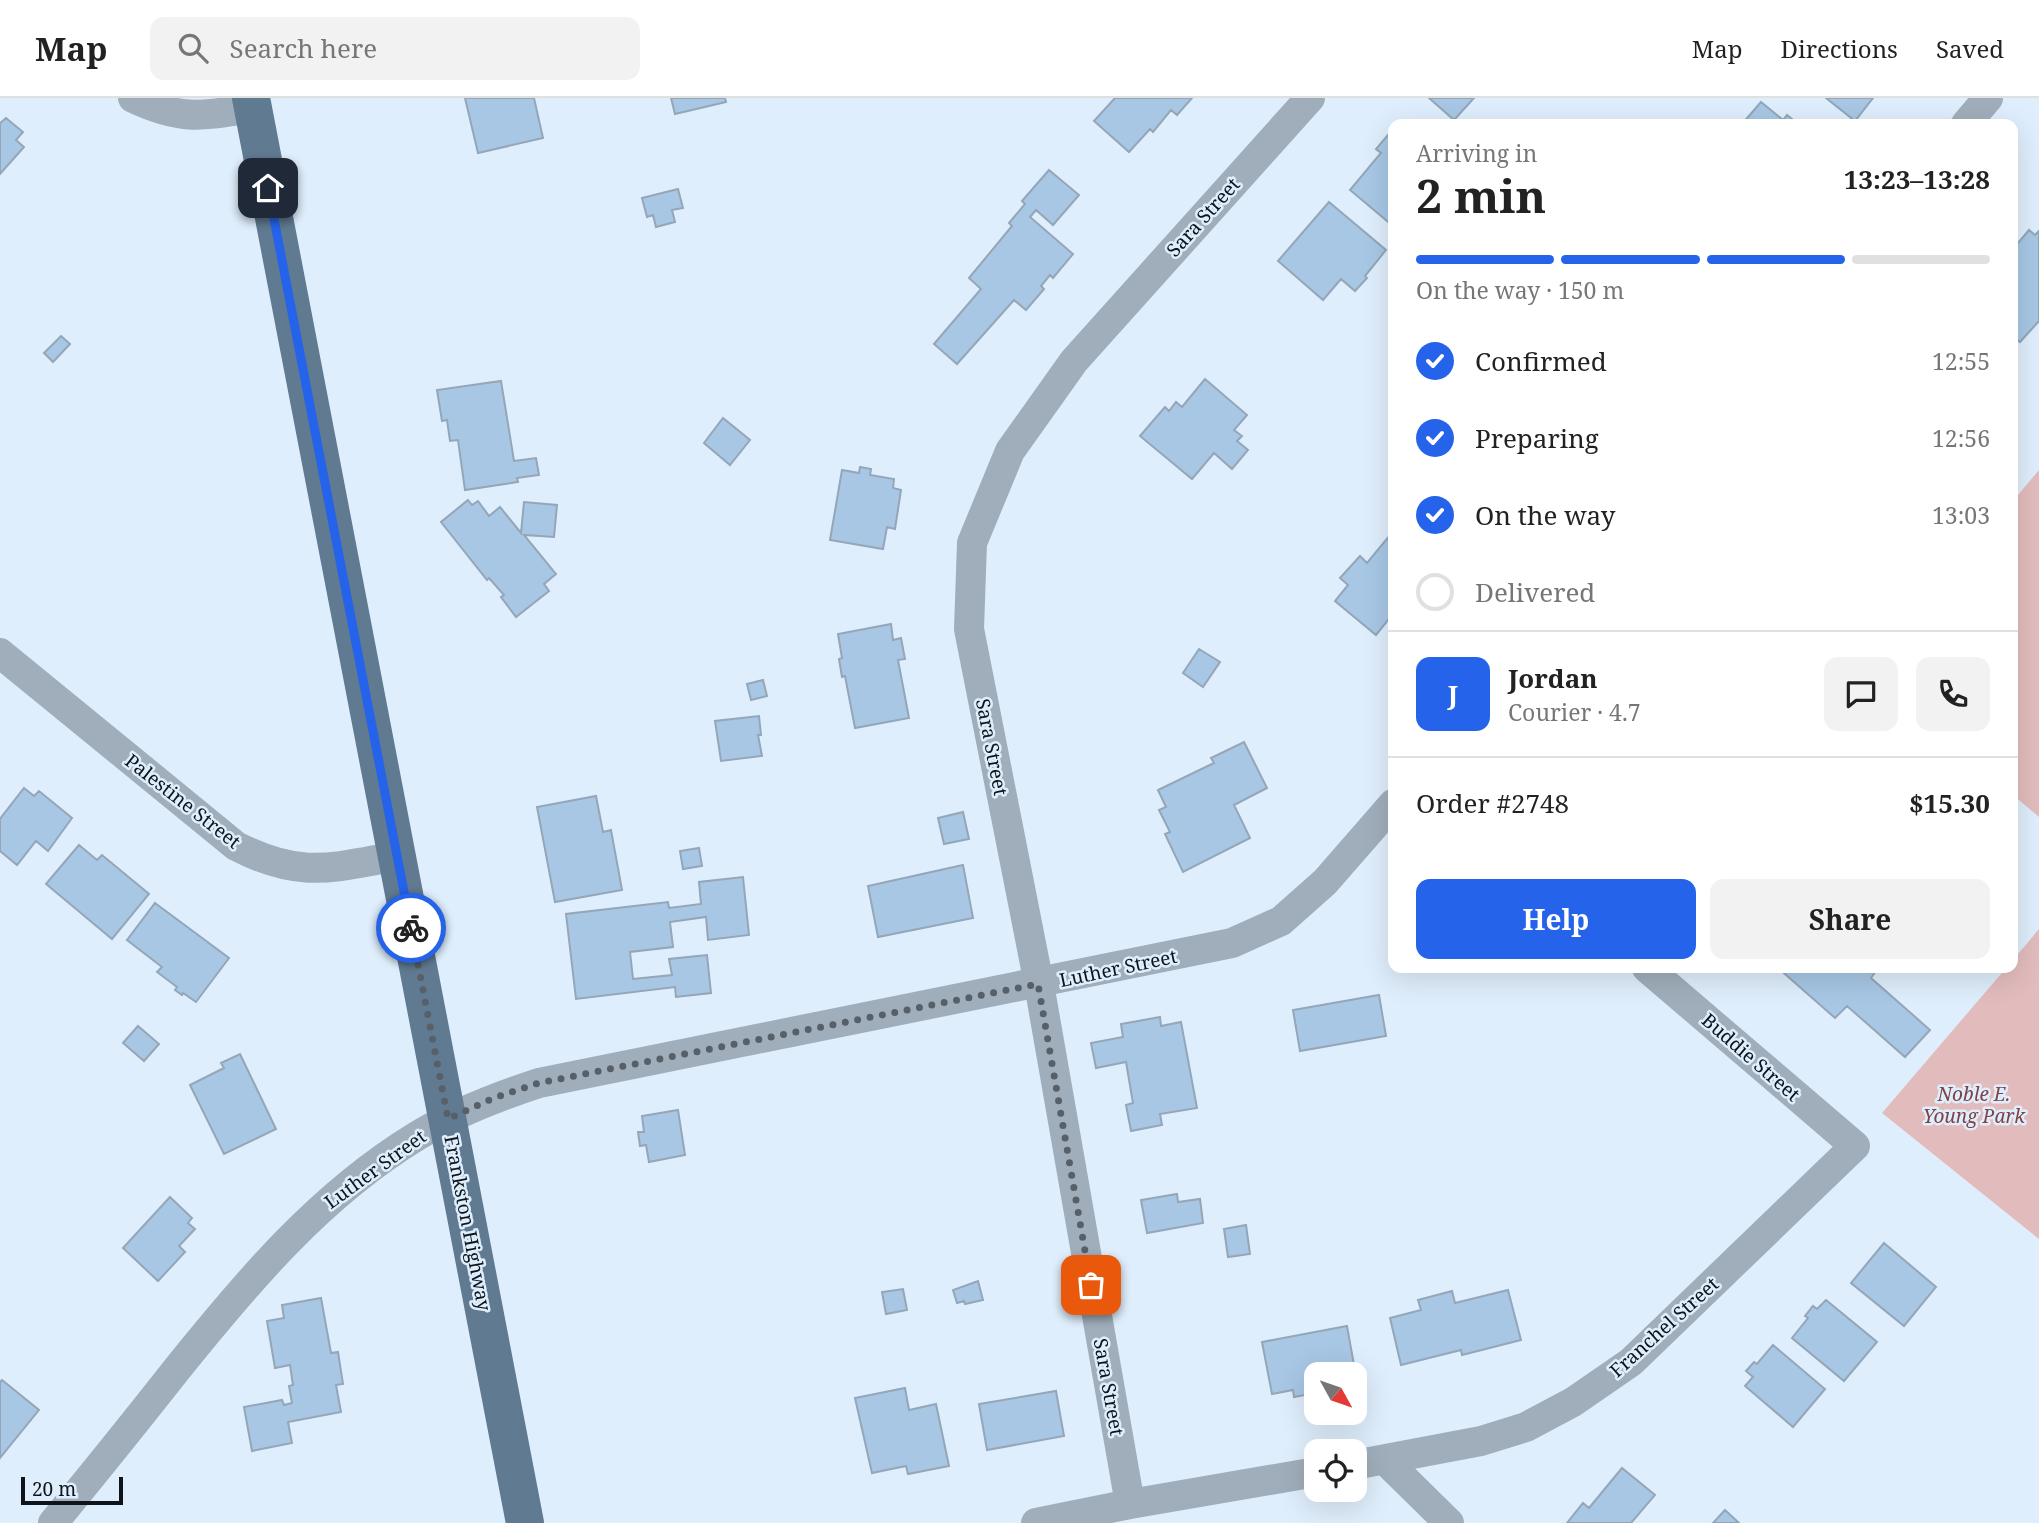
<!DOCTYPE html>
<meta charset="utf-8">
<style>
:root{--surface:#fff;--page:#f2f2f2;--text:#222;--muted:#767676;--line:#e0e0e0;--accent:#2563eb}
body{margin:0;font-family:"Noto Serif",serif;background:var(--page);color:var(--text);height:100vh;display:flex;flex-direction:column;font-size:26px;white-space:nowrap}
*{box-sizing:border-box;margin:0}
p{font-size:23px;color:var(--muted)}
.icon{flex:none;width:38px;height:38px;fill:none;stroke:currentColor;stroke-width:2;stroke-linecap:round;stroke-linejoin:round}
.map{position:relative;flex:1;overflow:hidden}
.sheet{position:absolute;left:1388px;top:21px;width:630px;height:854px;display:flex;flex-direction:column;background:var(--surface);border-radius:14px;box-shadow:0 7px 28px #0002}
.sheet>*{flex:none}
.needle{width:46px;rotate:130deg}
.controls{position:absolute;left:1304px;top:1264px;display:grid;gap:14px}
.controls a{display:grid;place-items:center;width:63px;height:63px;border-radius:14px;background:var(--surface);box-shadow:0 7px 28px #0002;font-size:35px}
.scale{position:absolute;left:21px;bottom:18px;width:102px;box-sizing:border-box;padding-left:7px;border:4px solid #0e141a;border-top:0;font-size:19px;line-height:24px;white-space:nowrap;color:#0e141a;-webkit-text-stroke:5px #dfeefc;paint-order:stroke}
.pin{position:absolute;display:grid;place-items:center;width:60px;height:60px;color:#fff;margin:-30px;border-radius:14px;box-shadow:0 4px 10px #0006}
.courier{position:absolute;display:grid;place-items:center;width:70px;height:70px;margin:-35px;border:5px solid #2563eb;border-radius:50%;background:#fff;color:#222;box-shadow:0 2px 9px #0007}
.headline em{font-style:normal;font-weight:700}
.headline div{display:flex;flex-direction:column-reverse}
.headline{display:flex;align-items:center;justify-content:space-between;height:119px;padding:0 28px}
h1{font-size:46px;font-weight:700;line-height:52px}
.bar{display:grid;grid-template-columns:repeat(4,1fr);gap:10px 7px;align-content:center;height:84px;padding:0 28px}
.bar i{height:9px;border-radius:5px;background:var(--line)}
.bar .selected{background:var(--accent)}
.bar p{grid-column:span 4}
.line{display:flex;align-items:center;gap:18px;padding:0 28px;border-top:2px solid var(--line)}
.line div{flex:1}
.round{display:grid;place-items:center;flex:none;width:74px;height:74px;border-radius:14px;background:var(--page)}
ol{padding:0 28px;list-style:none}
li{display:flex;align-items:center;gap:21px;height:77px}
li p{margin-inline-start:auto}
li .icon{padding:7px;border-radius:50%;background:var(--accent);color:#fff;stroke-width:4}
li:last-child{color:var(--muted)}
li i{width:38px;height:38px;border:4px solid var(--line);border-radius:50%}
.action{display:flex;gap:14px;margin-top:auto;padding:14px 28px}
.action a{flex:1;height:80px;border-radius:14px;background:var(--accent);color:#fff;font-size:28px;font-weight:700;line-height:80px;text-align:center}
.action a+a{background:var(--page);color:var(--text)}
header{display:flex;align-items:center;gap:42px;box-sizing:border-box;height:98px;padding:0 35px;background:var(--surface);border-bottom:2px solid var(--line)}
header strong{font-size:33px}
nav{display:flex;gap:38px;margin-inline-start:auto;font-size:24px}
.search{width:490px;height:63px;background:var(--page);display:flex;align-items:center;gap:18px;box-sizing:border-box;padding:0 24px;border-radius:14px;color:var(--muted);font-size:26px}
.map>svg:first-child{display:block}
.green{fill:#e2bcbc}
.building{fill:#a7c7e5;stroke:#94a6b7;stroke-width:2}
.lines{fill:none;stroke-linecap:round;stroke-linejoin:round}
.minor{stroke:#a0aebb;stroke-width:30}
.primary{stroke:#607a91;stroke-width:38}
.done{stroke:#576069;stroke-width:7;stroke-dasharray:0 12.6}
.route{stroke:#2563eb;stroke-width:9}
.labels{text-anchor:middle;stroke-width:5;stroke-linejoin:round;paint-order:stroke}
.street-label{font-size:19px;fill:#0e141a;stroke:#dfeefc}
.park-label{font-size:19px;font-style:italic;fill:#804245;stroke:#dfeefc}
</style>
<header>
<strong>Map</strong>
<div class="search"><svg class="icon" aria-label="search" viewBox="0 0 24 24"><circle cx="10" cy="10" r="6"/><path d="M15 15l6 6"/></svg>Search here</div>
<nav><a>Map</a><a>Directions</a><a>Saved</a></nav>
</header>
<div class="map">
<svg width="2039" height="1425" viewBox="0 0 2039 1425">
<rect width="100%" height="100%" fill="#dfeefc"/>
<path class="green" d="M2039 372V719L2013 697 2012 404Z
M2039 831V1141L1882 1015 2006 870H2012L2013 862Z"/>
<path class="building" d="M465 0H534L543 40 478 55Z
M671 0H725L726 4 675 16Z
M1115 0H1192L1177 17 1171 12 1153 34 1150 31 1129 54 1094 23Z
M1429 0H1474L1454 22Z
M1826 0H1873L1855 23Z
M1761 4 1783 22 1787 17 1798 26H1742Z
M6 20 23 34 16 42 24 49 0 76V25Z
M1393 31V128L1350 92 1381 55 1376 51Z
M1049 72 1079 97 1053 127 1036 112 1030 119 1073 156 1053 180 1050 177 1041 188 1044 191 1026 212 1014 202 957 266 934 246 981 191 969 180 1012 128 1009 125 1025 106 1022 103Z
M678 91 683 110 672 112 675 124 656 129 653 117 647 119 642 100Z
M1329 104 1386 152 1365 178 1367 180 1355 193 1341 181 1323 202 1278 163Z
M2029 132 2035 137 2039 133V223L2020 244 2012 237V152Z
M61 238 70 246 53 264 44 255Z
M1205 281 1247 317 1234 332 1242 338 1237 343 1248 352 1232 371 1214 355 1192 381 1140 338 1165 309 1169 313 1176 304 1182 309Z
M501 283 514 363 536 360 539 377 517 380 518 384 465 392 458 342 450 343 447 322 442 323 437 292Z
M723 320 750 342 730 367 704 345Z
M860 369 871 371 870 377 894 381 893 390 901 392 895 431 887 429 883 451 830 442 842 372 859 375Z
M468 402 472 407 478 403 489 418 500 409 521 435 524 404 557 407 554 439 524 437 556 476 544 486 549 493 516 519 501 499 504 497 489 480 487 482 441 424Z
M1390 437 1393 439V516L1376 537 1335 503 1348 487 1340 480 1360 458 1367 465Z
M891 526 893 542 901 540 905 561 898 562 909 620 855 630 845 578 842 579 839 561 842 560 838 536Z
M1199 551 1220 564 1203 589 1183 575Z
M763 582 767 598 751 602 747 586Z
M759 618 761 637H758L762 658 721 663 715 623Z
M1244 644 1267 690 1234 707 1250 740 1183 774 1165 736 1170 734 1159 712 1166 709 1158 692 1214 665 1211 660Z
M24 690 34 698 39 693 72 720 48 753 36 743 17 767 0 753V721Z
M596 698 603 734 611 732 622 792 555 804 537 709Z
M963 714 969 741 944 746 938 720Z
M79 747 97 762 102 757 149 796 112 841 46 786Z
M699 750 702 768 683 771 680 753Z
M963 767 973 820 878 839 868 788Z
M743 779 749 837 708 842 706 819 670 824 673 849 630 854 633 881 672 877 669 861 707 857 711 895 676 899 675 889 576 901 566 816 668 804 669 810 701 806 699 784Z
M155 805 229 860 196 904 183 895 182 897 175 892 177 889 157 874 162 869 127 842Z
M1778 870H1878L1871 880 1930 932 1905 959 1847 908 1835 920Z
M1379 897 1386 938 1300 953 1293 912Z
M1160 919 1161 928 1181 924 1197 1010 1160 1016 1162 1027 1131 1033 1126 1007 1133 1005 1126 964 1096 970 1091 945 1123 939 1121 926Z
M138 928 159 946 144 963 123 945Z
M240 956 276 1031 224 1056 190 987 224 970 221 965Z
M678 1012 685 1057 649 1064 646 1047 640 1048 638 1034H644L642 1018Z
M1177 1096 1178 1104 1200 1101 1203 1125 1147 1135 1141 1102Z
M170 1099 192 1120 188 1125 195 1131 179 1148 185 1154 158 1183 123 1150Z
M1246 1127 1250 1156 1228 1159 1224 1131Z
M1884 1145 1936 1189 1904 1228 1851 1185Z
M978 1183 983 1202 965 1206 964 1203 957 1205 953 1192Z
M903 1191 907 1212 886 1216 882 1194Z
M1508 1192 1521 1242 1462 1257 1461 1252 1401 1267 1390 1220 1421 1212 1418 1202 1452 1193 1455 1205Z
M321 1200 331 1255 338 1254 343 1286 336 1287 341 1314 288 1324 292 1345 252 1353 244 1309 282 1302 284 1307 292 1305 289 1288 293 1287 290 1267 275 1270 267 1223 284 1220 282 1207Z
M1826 1202 1877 1244 1844 1283 1792 1240 1808 1220 1805 1218 1813 1208 1817 1211Z
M1347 1228 1356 1278 1354 1276H1316V1295L1294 1299 1293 1292 1272 1296 1262 1244Z
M1773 1247 1825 1291 1793 1329 1745 1288 1753 1279 1746 1273 1754 1264 1757 1266Z
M2 1282 39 1312 0 1360V1284Z
M905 1290 909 1312 936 1306 949 1368 908 1376 906 1368 872 1375 855 1300Z
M1056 1293 1064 1338 987 1352 979 1306Z
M1622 1370 1655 1397 1631 1425H1567L1583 1405 1589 1410Z
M1725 1412 1739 1425H1713Z"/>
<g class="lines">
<path class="minor" d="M133 0C182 23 201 18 252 10
M1966 26 1988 0
M0 555 236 748C300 781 330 770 398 758
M1385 1362 1449 1425
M1354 1367 1481 1343 1526 1329 1573 1304 1631 1264 1855 1048 1647 870
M1130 1406 1039 886 969 531 972 445 1010 353 1074 263 1310 0
M53 1425C95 1374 136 1323 177 1271 247 1184 320 1097 417 1038 455 1015 496 999 539 985L1232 845 1281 823 1325 784 1393 706
M1036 1425 1130 1406 1316 1374"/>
<path class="primary" d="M251 0 525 1425"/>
</g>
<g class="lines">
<path class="done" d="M411 830 448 1021 494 1000 539 985 1038 886 1091 1187"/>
<path class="route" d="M268 90 411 830"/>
</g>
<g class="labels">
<g class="street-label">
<text transform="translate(1203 119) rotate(-48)" y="7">Sara Street</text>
<text transform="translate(992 649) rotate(79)" y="7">Sara Street</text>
<text transform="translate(183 703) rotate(38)" y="7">Palestine Street</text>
<text transform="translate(1118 870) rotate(-12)" y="7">Luther Street</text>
<text transform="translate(1751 959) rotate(41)" y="7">Buddie Street</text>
<text transform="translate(375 1071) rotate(-36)" y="7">Luther Street</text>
<text transform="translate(468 1125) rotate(79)" y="7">Frankston Highway</text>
<text transform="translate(1664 1229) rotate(-42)" y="7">Franchel Street</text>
<text transform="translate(1109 1289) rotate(80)" y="7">Sara Street</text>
</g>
<g class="park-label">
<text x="1974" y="1003">Noble E.<tspan x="1974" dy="22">Young Park</tspan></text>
</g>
</g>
</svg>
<div class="controls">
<a><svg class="needle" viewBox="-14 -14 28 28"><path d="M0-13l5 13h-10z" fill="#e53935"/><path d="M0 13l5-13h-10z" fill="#767676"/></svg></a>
<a><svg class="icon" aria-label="locate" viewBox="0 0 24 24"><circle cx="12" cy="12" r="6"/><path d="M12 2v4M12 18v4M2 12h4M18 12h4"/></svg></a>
</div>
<div class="scale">20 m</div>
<div class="pin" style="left:1091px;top:1187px;background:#ea580c"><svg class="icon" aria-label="bag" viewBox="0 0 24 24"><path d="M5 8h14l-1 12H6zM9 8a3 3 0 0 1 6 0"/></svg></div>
<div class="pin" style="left:268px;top:90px;background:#1f2937"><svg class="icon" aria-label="home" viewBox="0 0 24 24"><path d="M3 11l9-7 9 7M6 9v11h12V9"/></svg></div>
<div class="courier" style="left:411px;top:830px"><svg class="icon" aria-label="bike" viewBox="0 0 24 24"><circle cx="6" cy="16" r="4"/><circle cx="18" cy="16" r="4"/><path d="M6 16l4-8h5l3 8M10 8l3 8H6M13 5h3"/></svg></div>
<section class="sheet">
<div class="headline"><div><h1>2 min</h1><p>Arriving in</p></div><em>13:23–13:28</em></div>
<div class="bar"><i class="selected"></i><i class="selected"></i><i class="selected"></i><i></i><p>On the way · 150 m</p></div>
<ol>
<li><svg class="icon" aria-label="check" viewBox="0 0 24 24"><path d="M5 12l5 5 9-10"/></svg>Confirmed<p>12:55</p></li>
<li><svg class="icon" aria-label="check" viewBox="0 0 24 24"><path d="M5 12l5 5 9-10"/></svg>Preparing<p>12:56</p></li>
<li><svg class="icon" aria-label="check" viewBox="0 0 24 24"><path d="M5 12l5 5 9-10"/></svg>On the way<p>13:03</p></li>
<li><i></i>Delivered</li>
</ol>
<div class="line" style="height:126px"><b class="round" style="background:var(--accent);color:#fff">J</b><div><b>Jordan</b><p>Courier · 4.7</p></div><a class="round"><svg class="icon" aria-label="chat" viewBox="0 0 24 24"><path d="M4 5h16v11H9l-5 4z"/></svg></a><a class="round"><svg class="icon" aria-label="phone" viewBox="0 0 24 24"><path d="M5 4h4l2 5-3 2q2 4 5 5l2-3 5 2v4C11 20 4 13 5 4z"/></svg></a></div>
<div class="line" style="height:91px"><div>Order #2748</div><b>$15.30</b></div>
<div class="action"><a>Help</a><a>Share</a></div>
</section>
</div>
